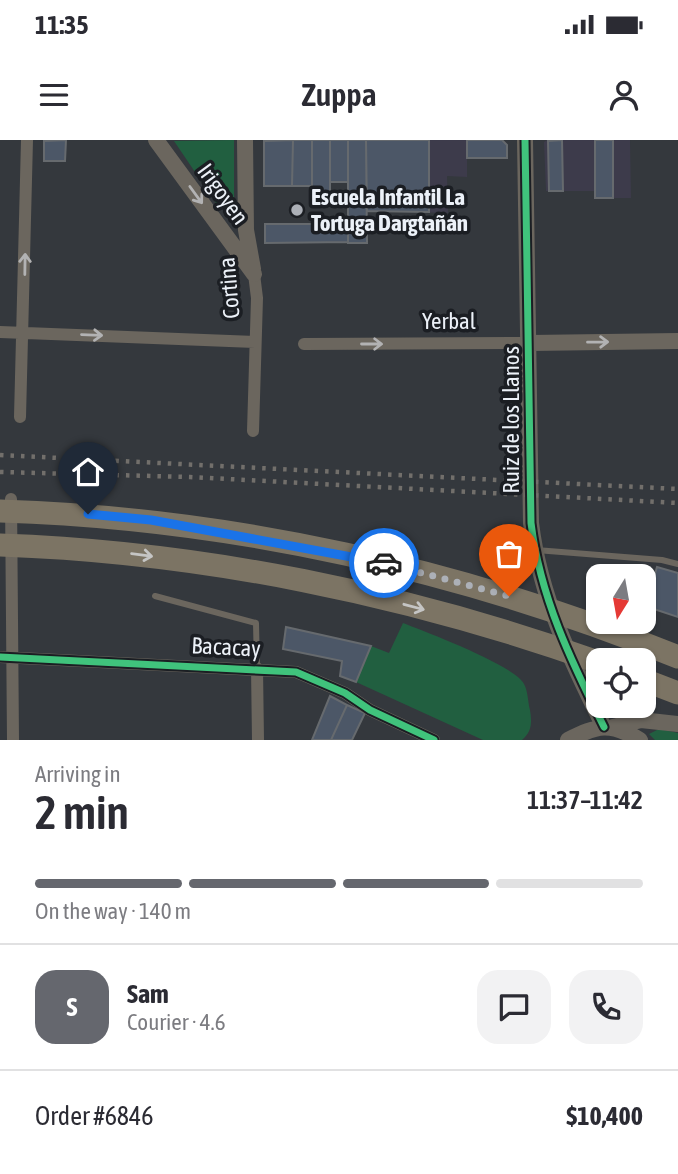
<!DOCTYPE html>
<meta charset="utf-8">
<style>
:root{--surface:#fff;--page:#f2f2f3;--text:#2b2b33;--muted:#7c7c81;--line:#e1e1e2;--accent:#65676e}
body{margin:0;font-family:"Asap Condensed",sans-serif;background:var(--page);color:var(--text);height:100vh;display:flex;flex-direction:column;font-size:26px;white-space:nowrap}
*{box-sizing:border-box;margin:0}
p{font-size:23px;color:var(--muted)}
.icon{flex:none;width:38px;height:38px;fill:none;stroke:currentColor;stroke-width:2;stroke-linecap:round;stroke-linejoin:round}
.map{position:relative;height:600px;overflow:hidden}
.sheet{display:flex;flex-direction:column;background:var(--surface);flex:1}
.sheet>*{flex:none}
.needle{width:46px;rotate:191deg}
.controls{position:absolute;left:586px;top:424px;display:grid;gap:14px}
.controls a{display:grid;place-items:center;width:70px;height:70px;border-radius:14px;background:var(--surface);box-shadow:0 2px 5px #0004;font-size:35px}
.pin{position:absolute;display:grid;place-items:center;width:60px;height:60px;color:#fff;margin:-72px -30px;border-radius:50% 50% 50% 0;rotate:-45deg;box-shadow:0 0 7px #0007}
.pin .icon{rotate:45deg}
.courier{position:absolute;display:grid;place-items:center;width:70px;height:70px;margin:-35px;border:5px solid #1a73e8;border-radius:50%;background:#fff;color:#222;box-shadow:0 2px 9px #0007}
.headline em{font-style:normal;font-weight:600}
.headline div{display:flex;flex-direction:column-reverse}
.headline{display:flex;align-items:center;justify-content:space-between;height:119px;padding:0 35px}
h1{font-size:46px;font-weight:600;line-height:52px}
.bar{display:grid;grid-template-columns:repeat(4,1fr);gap:10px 7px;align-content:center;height:84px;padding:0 35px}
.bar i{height:9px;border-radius:5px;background:var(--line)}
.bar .active{background:var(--accent)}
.bar p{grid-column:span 4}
.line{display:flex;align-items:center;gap:18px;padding:0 35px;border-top:2px solid var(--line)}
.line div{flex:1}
.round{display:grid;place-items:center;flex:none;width:74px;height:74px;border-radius:21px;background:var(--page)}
.status{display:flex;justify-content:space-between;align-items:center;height:49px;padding:0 35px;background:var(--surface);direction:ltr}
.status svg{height:19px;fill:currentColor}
header{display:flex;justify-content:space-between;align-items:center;height:91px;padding:0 35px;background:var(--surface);font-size:32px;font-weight:600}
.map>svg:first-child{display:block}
.commercial{fill:#3d3b4b}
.green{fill:#215f40}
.building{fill:#4c5767;stroke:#666a6e;stroke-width:2}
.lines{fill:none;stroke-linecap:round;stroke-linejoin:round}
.service{stroke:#6b665e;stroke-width:6}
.minor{stroke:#6b665e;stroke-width:12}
.tertiary{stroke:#6b665e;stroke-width:16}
.motorway{stroke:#7c7464;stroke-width:23}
.rail{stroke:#726f6b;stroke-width:4.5;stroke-dasharray:3.5 7;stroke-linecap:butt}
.motorway-bridge{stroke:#7c7464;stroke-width:23}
.cycleway-casing{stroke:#1b1e23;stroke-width:11}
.cycleway{stroke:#40c37c;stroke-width:7}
.oneway{stroke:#b2b2b3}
.oneway2{stroke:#c5c5c4}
.done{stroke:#acb0b7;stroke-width:7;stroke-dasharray:0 12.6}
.route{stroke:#1a73e8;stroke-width:9}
.poi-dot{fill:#acb0b7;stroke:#1b1e23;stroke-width:2.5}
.labels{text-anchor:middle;stroke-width:7;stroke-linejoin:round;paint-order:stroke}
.street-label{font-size:23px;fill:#ecf1f8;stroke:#1b1e23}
.poi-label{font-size:23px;font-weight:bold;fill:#ecf1f8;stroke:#1b1e23;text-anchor:start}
</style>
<div class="status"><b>11:35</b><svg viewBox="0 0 49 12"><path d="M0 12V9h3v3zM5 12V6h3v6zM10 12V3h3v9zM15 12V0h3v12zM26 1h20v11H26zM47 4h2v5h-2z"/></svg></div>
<header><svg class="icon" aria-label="menu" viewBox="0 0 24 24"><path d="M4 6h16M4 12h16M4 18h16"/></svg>Zuppa<svg class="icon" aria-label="person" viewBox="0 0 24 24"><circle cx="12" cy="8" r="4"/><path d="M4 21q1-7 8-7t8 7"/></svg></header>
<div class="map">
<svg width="678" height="600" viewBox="0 0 678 600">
<rect width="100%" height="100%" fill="#34383d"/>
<path class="commercial" d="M502 0 507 4V18H467V37L447 36 448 73 367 71V103H348V42H331L330 56H312V46H264L265 0Z
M547 0H630L631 58H613L595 51H546L544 2Z"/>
<path class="green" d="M234 0V71L218 66 174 1Z
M403 483C426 492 514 525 524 544 528 551 528 563 530 570 532 582 532 592 522 600H483L356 542 371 506 389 513Z
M659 589 678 593V600H655L649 594Z"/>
<path class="building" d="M66 0 65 21H44V1Z
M293 0 292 46H264V1Z
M293 0H312V46H292Z
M312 0H330V56H312Z
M330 0H348V42H330Z
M348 0H366L367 103H348Z
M366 0H429V72L367 71Z
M467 0H502L507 5V18H467Z
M562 0 563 51H549L548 1Z
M595 0H613V58H595Z
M265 84H348V102L265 103Z
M657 427 678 433V477L645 466Z
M286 487 371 506 356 542 340 536 342 521 283 509Z
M330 556 347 565 331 600H312Z
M347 565 365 573 352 600H331Z"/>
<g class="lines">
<path class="service" d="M536 410 662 420 678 424
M155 456 256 483 257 528"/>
<path class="minor" d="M0 192 255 202
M304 204 530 203
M20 277 27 0
M253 291 257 158 254 134
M11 359 13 600
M0 517 296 532 345 553 370 570 434 600
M257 528 258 600"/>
<path class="tertiary" d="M156 0 254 134
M245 0 246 90 253 129
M525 0 531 383C540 457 571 521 604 587
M530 203 678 201
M613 587 641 580 678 584
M568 600C598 585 610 582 640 600"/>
<path class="motorway" d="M644 540 678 553"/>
<path class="rail" d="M0 315 678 349
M0 332 190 337 678 363"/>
<path class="motorway-bridge" d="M0 371C232 378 463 430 678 517
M0 405C203 412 407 454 598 522"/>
<g class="cycleway-casing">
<path id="cycleway" d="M525 0 531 383C540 457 571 521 604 587
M0 517 296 532 345 553 370 570 434 600"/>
</g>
<use href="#cycleway" class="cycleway"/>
</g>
<defs><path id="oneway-shaft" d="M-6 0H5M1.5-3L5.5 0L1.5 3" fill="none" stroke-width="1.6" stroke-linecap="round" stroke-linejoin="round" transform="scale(1.75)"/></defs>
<g class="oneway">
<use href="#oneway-shaft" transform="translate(196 55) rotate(54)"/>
<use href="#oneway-shaft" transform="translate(25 124) rotate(-89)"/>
<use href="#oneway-shaft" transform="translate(92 195) rotate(2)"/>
<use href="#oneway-shaft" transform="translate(598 202) rotate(-1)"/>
<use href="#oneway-shaft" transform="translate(372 204)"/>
</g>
<g class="oneway2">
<use href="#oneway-shaft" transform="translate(142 415) rotate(7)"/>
<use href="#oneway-shaft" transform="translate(414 467) rotate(15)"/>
</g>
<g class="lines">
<path class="done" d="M384 423 509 456"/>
<path class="route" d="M88 374 151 380 384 423"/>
</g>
<circle class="poi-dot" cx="297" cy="70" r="7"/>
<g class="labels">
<g class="street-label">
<text transform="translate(223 54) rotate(54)" y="8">Irigoyen</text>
<text transform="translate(229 148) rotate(-95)" y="8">Cortina</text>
<text x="449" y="189">Yerbal</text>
<text transform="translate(511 280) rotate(-90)" y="8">Ruiz de los Llanos</text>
<text transform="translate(226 507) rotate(3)" y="8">Bacacay</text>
</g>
<g class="poi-label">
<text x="311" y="65">Escuela Infantil La<tspan x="311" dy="26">Tortuga Dargtañán</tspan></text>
</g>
</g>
</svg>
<div class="controls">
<a><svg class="needle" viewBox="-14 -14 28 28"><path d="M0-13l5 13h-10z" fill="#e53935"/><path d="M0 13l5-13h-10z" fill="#7c7c81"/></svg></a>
<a><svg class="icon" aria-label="locate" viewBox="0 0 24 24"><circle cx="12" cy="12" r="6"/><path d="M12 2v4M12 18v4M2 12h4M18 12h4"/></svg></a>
</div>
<div class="pin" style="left:509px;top:456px;background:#ea580c"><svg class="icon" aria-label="bag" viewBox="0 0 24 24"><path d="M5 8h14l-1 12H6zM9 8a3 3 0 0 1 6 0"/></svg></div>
<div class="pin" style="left:88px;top:374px;background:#1f2937"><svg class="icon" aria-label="home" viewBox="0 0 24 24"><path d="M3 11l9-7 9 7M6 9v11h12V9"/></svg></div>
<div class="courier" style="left:384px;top:423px"><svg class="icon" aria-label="car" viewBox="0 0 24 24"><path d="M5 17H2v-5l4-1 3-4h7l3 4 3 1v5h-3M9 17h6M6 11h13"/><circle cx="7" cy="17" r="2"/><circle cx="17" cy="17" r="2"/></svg></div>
</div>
<section class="sheet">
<div class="headline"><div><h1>2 min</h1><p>Arriving in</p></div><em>11:37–11:42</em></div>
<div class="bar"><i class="active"></i><i class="active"></i><i class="active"></i><i></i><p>On the way · 140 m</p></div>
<div class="line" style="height:126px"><b class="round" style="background:var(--accent);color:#fff">S</b><div><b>Sam</b><p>Courier · 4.6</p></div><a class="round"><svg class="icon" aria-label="chat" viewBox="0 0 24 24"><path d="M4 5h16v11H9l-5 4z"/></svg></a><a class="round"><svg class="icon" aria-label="phone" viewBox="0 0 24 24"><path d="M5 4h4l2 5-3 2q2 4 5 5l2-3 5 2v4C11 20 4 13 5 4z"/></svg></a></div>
<div class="line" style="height:91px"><div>Order #6846</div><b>$10,400</b></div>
</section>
